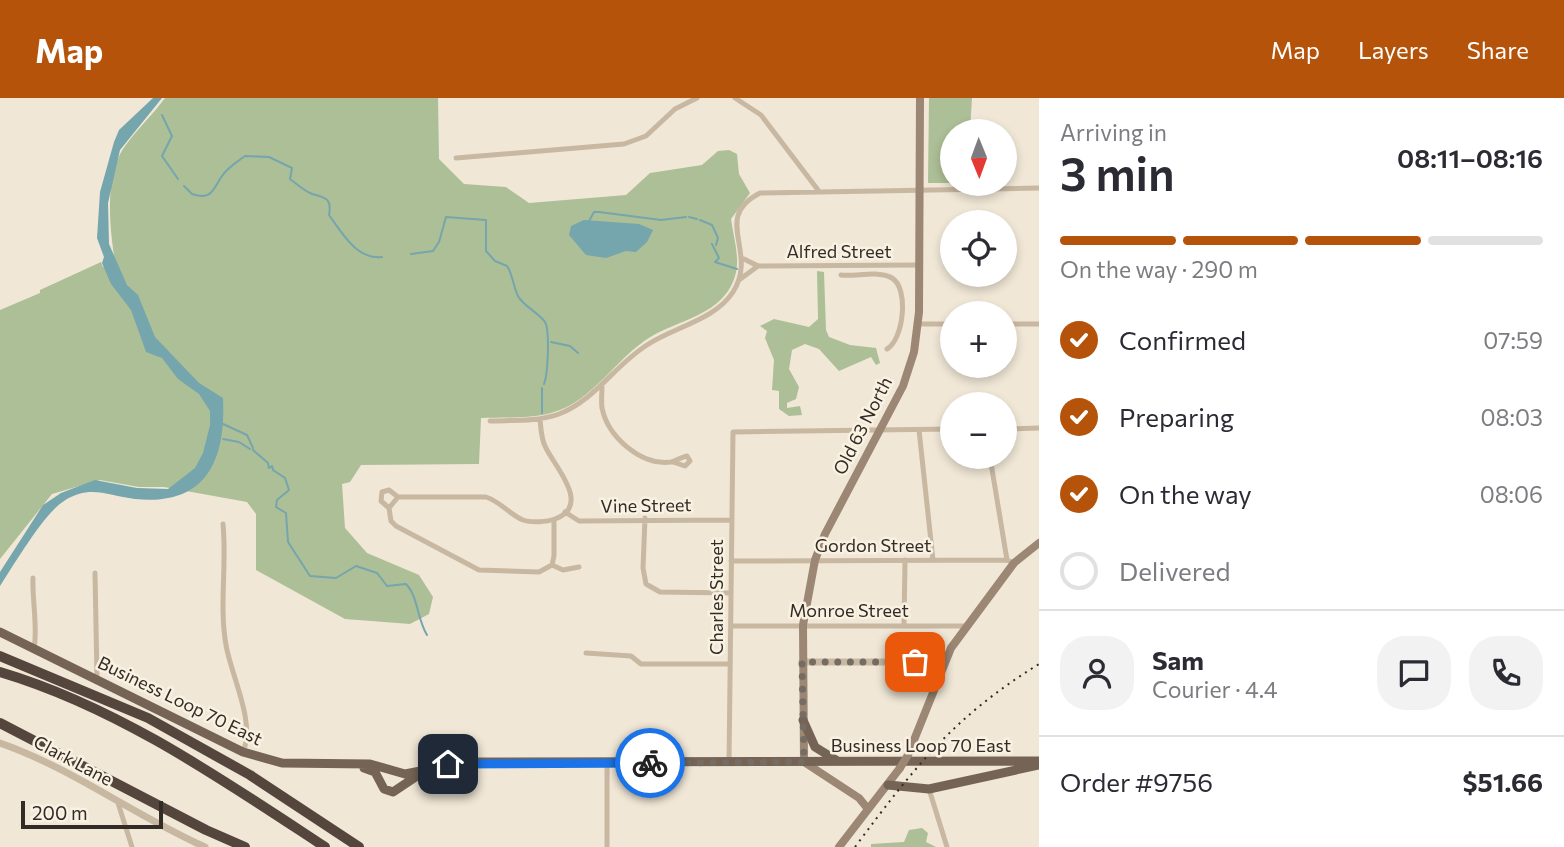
<!DOCTYPE html>
<meta charset="utf-8">
<style>
:root{--surface:#fff;--page:#f2f2f3;--text:#2b2b33;--muted:#7c7c81;--line:#e1e1e2;--accent:#b45309}
body{margin:0;font-family:Commissioner,sans-serif;background:var(--page);color:var(--text);height:100vh;display:flex;flex-direction:column;font-size:26px;white-space:nowrap}
*{box-sizing:border-box;margin:0}
p{font-size:23px;color:var(--muted)}
.icon{flex:none;width:38px;height:38px;fill:none;stroke:currentColor;stroke-width:2;stroke-linecap:round;stroke-linejoin:round}
.map{position:relative;flex:1;overflow:hidden}
.drawer{display:flex;flex-direction:column;background:var(--surface);width:525px}
.drawer>*{flex:none}
.needle{width:46px;rotate:179deg}
.buttons{position:absolute;left:940px;top:21px;display:grid;gap:14px}
.buttons a{display:grid;place-items:center;width:77px;height:77px;border-radius:50%;background:var(--surface);box-shadow:0 4px 10px #0003;font-size:35px}
.scale{position:absolute;left:21px;bottom:18px;width:142px;box-sizing:border-box;padding-left:7px;border:4px solid #332b25;border-top:0;font-size:19px;line-height:24px;white-space:nowrap;color:#332b25;-webkit-text-stroke:5px #f9f1e2;paint-order:stroke}
.pin{position:absolute;display:grid;place-items:center;width:60px;height:60px;color:#fff;margin:-30px;border-radius:14px;box-shadow:0 4px 10px #0006}
.courier{position:absolute;display:grid;place-items:center;width:70px;height:70px;margin:-35px;border:5px solid #1a73e8;border-radius:50%;background:#fff;color:#222;box-shadow:0 2px 9px #0007}
.summary em{font-style:normal;font-weight:600}
.summary div{display:flex;flex-direction:column-reverse}
.summary{display:flex;align-items:center;justify-content:space-between;height:119px;padding:0 21px}
h1{font-size:46px;font-weight:600;line-height:52px}
.bar{display:grid;grid-template-columns:repeat(4,1fr);gap:10px 7px;align-content:center;height:84px;padding:0 21px}
.bar i{height:9px;border-radius:5px;background:var(--line)}
.bar .active{background:var(--accent)}
.bar p{grid-column:span 4}
.line{display:flex;align-items:center;gap:18px;padding:0 21px;border-top:2px solid var(--line)}
.line div{flex:1}
.round{display:grid;place-items:center;flex:none;width:74px;height:74px;border-radius:28px;background:var(--page)}
ol{padding:0 21px;list-style:none}
li{display:flex;align-items:center;gap:21px;height:77px}
li p{margin-inline-start:auto}
li .icon{padding:7px;border-radius:50%;background:var(--accent);color:#fff;stroke-width:4}
li:last-child{color:var(--muted)}
li i{width:38px;height:38px;border:4px solid var(--line);border-radius:50%}
header{display:flex;align-items:center;gap:42px;box-sizing:border-box;height:98px;padding:0 35px;background:var(--accent);color:#fff}
header strong{font-size:33px}
nav{display:flex;gap:38px;margin-inline-start:auto;font-size:24px}
main{display:flex;flex:1;min-height:0}
.map>svg:first-child{display:block}
.green{fill:#adbf96}
.water{fill:#75a5ad}
.lines{fill:none;stroke-linecap:round;stroke-linejoin:round}
.stream{stroke:#75a5ad;stroke-width:2}
.minor{stroke:#c8b8a2;stroke-width:5}
.tertiary{stroke:#c8b8a2;stroke-width:7}
.secondary{stroke:#9b8774;stroke-width:8}
.primary{stroke:#756455;stroke-width:9}
.motorway{stroke:#54463c;stroke-width:10}
.rail{stroke:#332b25;stroke-width:2;stroke-dasharray:2 5;stroke-linecap:butt}
.secondary-bridge{stroke:#9b8774;stroke-width:8}
.done{stroke:#756d63;stroke-width:7;stroke-dasharray:0 12.6}
.route{stroke:#1a73e8;stroke-width:9}
.labels{text-anchor:middle;stroke-width:5;stroke-linejoin:round;paint-order:stroke}
.street-label{font-size:18px;fill:#332b25;stroke:#f9f1e2}
</style>
<header>
<strong>Map</strong>
<nav><a>Map</a><a>Layers</a><a>Share</a></nav>
</header>
<main>
<div class="map">
<svg width="1039" height="749" viewBox="0 0 1039 749">
<rect width="100%" height="100%" fill="#f0e7d6"/>
<path class="green" d="M165 0H438L439 61 464 86 506 89 529 105 626 97 650 75 702 67 718 53 729 52 737 56 739 76 750 95 731 121C734 144 743 166 731 188 716 217 678 223 652 238 615 260 593 304 551 315 529 321 503 319 481 320L479 366 361 367 350 384 342 386 345 430 367 455 419 477 433 499 429 516 410 526 345 521 256 472V416L247 404 164 389H139L100 382 52 396 0 461V212L40 195V192L101 164 103 169 115 164C110 132 104 81 123 51 135 33 152 18 165 0Z
M929 0H972L970 33H952V85H928Z
M817 173 824 174 826 232 829 239 850 247 876 250 880 265 876 267 871 259 839 273 819 251 805 246 792 252 789 271 799 289 796 301 787 305V310L800 308 802 317 789 318 779 311V293L772 292 774 262 765 240 767 233 760 228 774 221 809 229 818 221Z
M922 730 928 735 926 744 936 749H871V746L904 744 909 732Z"/>
<path class="water" d="M153 0H162L120 52 108 105 109 146 127 187 138 197 155 239 199 285 223 300C226 363 206 408 135 401 108 398 90 386 64 403 45 414 13 468 0 488V474L43 407 61 395 95 382 137 390 168 391 195 370 203 355 210 327V313L199 296 178 281 162 260 146 254 131 212 111 186 102 165 104 159 97 140 100 94 114 44 119 32Z
M584 122 639 126 653 132 647 144 636 154 626 153 606 160 586 157 569 137 571 128Z"/>
<g class="lines">
<path class="stream" d="M162 17 172 38 162 58 178 81
M184 88 192 96C212 103 213 91 222 78 228 69 237 64 245 58L269 59 292 70 290 81C297 86 303 92 310 95 321 100 333 97 329 117 342 135 357 162 382 159
M689 119 697 121
M700 122 712 127 718 140 716 147
M589 123 594 114H599L661 122 686 119
M712 146 719 160 715 164 737 171
M411 156 433 153 439 144 446 119 486 122V153L495 163 507 168C513 177 513 188 518 198 523 208 539 215 545 224 550 232 548 276 544 286
M551 244 570 248 578 255
M542 315V290
M223 326 247 337 253 350
M223 341 239 344 250 351
M253 352 268 365 269 370 272 368 273 372 285 380 289 392 277 402 276 409 286 415 288 444 310 478 336 480 356 468 377 475 387 488 406 486C418 498 417 521 427 537"/>
<path class="minor" d="M735 0 761 17 818 92
M456 60 624 46 646 38 675 11 697 0
M744 161 758 168 919 167
M841 177C856 179 879 172 892 180 909 190 904 241 887 251
M739 182 758 168
M918 226H952
M1004 226H1039
M602 288C602 295 601 303 602 310 608 339 641 368 671 364 676 363 681 359 687 358L690 363 685 368 673 364
M540 321C541 330 541 340 545 348 553 367 593 407 555 421 547 424 531 425 523 422 509 416 501 404 486 399H398L389 410 391 423 396 428 479 472 539 474 552 467
M490 323C513 322 537 324 559 316 595 302 615 267 647 247 674 229 715 222 733 194 759 153 711 120 760 95L1039 90
M1004 331 1039 330
M919 332 933 462
M990 359 1007 462
M389 410 381 403 382 394 389 392 398 399
M565 414 579 423 731 422
M645 420 643 470 646 486 660 494 731 495
M223 426C227 466 219 508 226 547 231 577 256 625 243 654
M731 463 1007 462 1014 465
M552 467 554 458V422
M552 467 563 472 579 469
M95 475 97 581
M33 480C32 501 38 531 34 550
M904 526 905 462
M731 528H967
M586 555 631 558 641 566H730
M607 665V749
M729 665 733 334 952 331
M929 691 947 749
M118 705 132 749"/>
<path class="tertiary" d="M802 564H943
M0 645C72 670 135 718 205 749"/>
<path class="secondary" d="M908 657 951 550 1014 465 1039 445
M868 711 859 700 804 664 803 527 815 462 825 436 903 288 914 254 919 214 920 0
M839 749 900 670"/>
<path class="primary" d="M0 534 243 654 282 665 370 666 405 676 467 664 1039 663
M803 622 815 649 836 662
M364 670 375 674 384 691 393 694 420 676
M888 687 929 691 1039 667"/>
<path class="motorway" d="M0 558 148 620 250 677 359 749
M0 574C118 609 223 682 325 749
M0 625 206 732 245 749"/>
<path class="rail" d="M855 749C914 670 953 619 1039 566"/>
<path class="secondary-bridge" d="M900 670 908 657"/>
</g>
<g class="lines">
<path class="done" d="M650 665 804 664 802 564H915"/>
<path class="route" d="M448 666 650 665"/>
</g>
<g class="labels">
<g class="street-label">
<text x="839" y="160">Alfred Street</text>
<text transform="translate(863 328) rotate(-63)" y="6">Old 63 North</text>
<text transform="translate(646 408) rotate(-1)" y="6">Vine Street</text>
<text x="873" y="454">Gordon Street</text>
<text transform="translate(717 499) rotate(-90)" y="6">Charles Street</text>
<text x="849" y="519">Monroe Street</text>
<text transform="translate(180 603) rotate(26)" y="6">Business Loop 70 East</text>
<text x="921" y="654">Business Loop 70 East</text>
<text transform="translate(73 663) rotate(28)" y="6">Clark Lane</text>
</g>
</g>
</svg>
<div class="buttons">
<a><svg class="needle" viewBox="-14 -14 28 28"><path d="M0-13l5 13h-10z" fill="#e53935"/><path d="M0 13l5-13h-10z" fill="#7c7c81"/></svg></a>
<a><svg class="icon" aria-label="locate" viewBox="0 0 24 24"><circle cx="12" cy="12" r="6"/><path d="M12 2v4M12 18v4M2 12h4M18 12h4"/></svg></a>
<a>+</a>
<a>−</a>
</div>
<div class="scale">200 m</div>
<div class="pin" style="left:915px;top:564px;background:#ea580c"><svg class="icon" aria-label="bag" viewBox="0 0 24 24"><path d="M5 8h14l-1 12H6zM9 8a3 3 0 0 1 6 0"/></svg></div>
<div class="pin" style="left:448px;top:666px;background:#1f2937"><svg class="icon" aria-label="home" viewBox="0 0 24 24"><path d="M3 11l9-7 9 7M6 9v11h12V9"/></svg></div>
<div class="courier" style="left:650px;top:665px"><svg class="icon" aria-label="bike" viewBox="0 0 24 24"><circle cx="6" cy="16" r="4"/><circle cx="18" cy="16" r="4"/><path d="M6 16l4-8h5l3 8M10 8l3 8H6M13 5h3"/></svg></div>
</div>
<section class="drawer">
<div class="summary"><div><h1>3 min</h1><p>Arriving in</p></div><em>08:11–08:16</em></div>
<div class="bar"><i class="active"></i><i class="active"></i><i class="active"></i><i></i><p>On the way · 290 m</p></div>
<ol>
<li><svg class="icon" aria-label="check" viewBox="0 0 24 24"><path d="M5 12l5 5 9-10"/></svg>Confirmed<p>07:59</p></li>
<li><svg class="icon" aria-label="check" viewBox="0 0 24 24"><path d="M5 12l5 5 9-10"/></svg>Preparing<p>08:03</p></li>
<li><svg class="icon" aria-label="check" viewBox="0 0 24 24"><path d="M5 12l5 5 9-10"/></svg>On the way<p>08:06</p></li>
<li><i></i>Delivered</li>
</ol>
<div class="line" style="height:126px"><a class="round"><svg class="icon" aria-label="person" viewBox="0 0 24 24"><circle cx="12" cy="8" r="4"/><path d="M4 21q1-7 8-7t8 7"/></svg></a><div><b>Sam</b><p>Courier · 4.4</p></div><a class="round"><svg class="icon" aria-label="chat" viewBox="0 0 24 24"><path d="M4 5h16v11H9l-5 4z"/></svg></a><a class="round"><svg class="icon" aria-label="phone" viewBox="0 0 24 24"><path d="M5 4h4l2 5-3 2q2 4 5 5l2-3 5 2v4C11 20 4 13 5 4z"/></svg></a></div>
<div class="line" style="height:91px"><div>Order #9756</div><b>$51.66</b></div>
</section>
</main>
